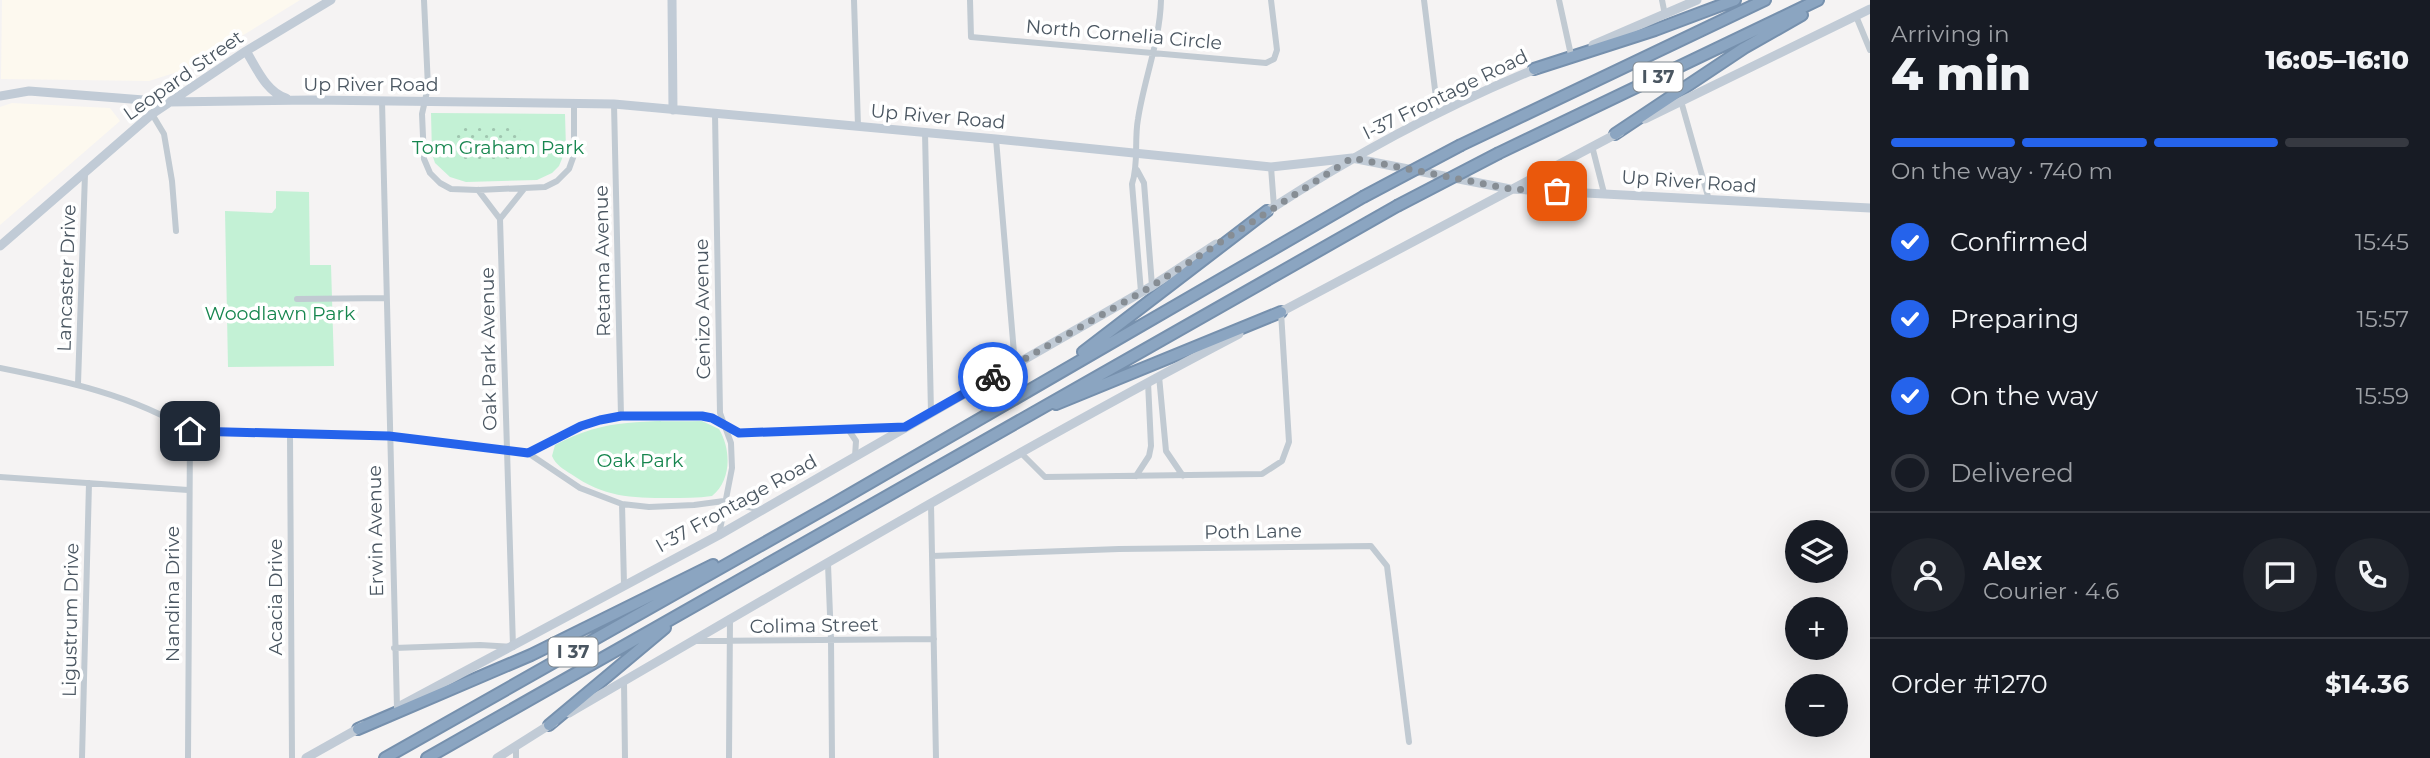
<!DOCTYPE html>
<meta charset="utf-8">
<style>
:root{--surface:#171b24;--page:#20242c;--text:#f1f3f6;--muted:#9ea1a6;--line:#363941;--accent:#2563eb}
body{margin:0;font-family:Montserrat,sans-serif;background:var(--page);color:var(--text);height:100vh;display:flex;flex-direction:column;font-size:26px;white-space:nowrap}
*{box-sizing:border-box;margin:0}
p{font-size:23px;color:var(--muted)}
.icon{flex:none;width:38px;height:38px;fill:none;stroke:currentColor;stroke-width:2;stroke-linecap:round;stroke-linejoin:round}
.map{position:relative;flex:1;overflow:hidden}
.drawer{display:flex;flex-direction:column;background:var(--surface);width:560px}
.drawer>*{flex:none}
.controls{position:absolute;left:1785px;top:520px;display:grid;gap:14px}
.controls a{display:grid;place-items:center;width:63px;height:63px;border-radius:50%;background:var(--surface);box-shadow:0 7px 28px #0002;font-size:35px}
.pin{position:absolute;display:grid;place-items:center;width:60px;height:60px;color:#fff;margin:-30px;border-radius:14px;box-shadow:0 4px 10px #0006}
.courier{position:absolute;display:grid;place-items:center;width:70px;height:70px;margin:-35px;border:5px solid #2563eb;border-radius:50%;background:#fff;color:#222;box-shadow:0 2px 9px #0007}
.headline em{font-style:normal;font-weight:800}
.headline div{display:flex;flex-direction:column-reverse}
.headline{display:flex;align-items:center;justify-content:space-between;height:119px;padding:0 21px}
h1{font-size:46px;font-weight:800;line-height:52px}
.bar{display:grid;grid-template-columns:repeat(4,1fr);gap:10px 7px;align-content:center;height:84px;padding:0 21px}
.bar i{height:9px;border-radius:5px;background:var(--line)}
.bar .selected{background:var(--accent)}
.bar p{grid-column:span 4}
.line{display:flex;align-items:center;gap:18px;padding:0 21px;border-top:2px solid var(--line)}
.line div{flex:1}
.round{display:grid;place-items:center;flex:none;width:74px;height:74px;border-radius:37px;background:var(--page)}
ol{padding:0 21px;list-style:none}
li{display:flex;align-items:center;gap:21px;height:77px}
li p{margin-inline-start:auto}
li .icon{padding:7px;border-radius:50%;background:var(--accent);color:#fff;stroke-width:4}
li:last-child{color:var(--muted)}
li i{width:38px;height:38px;border:4px solid var(--line);border-radius:50%}
main{display:flex;flex:1;min-height:0}
.map>svg:first-child{display:block}
.commercial{fill:#fdf9ef}
.park{fill:#c3f1d5}
.garden{fill:url(#garden-dots)}
.lines{fill:none;stroke-linecap:round;stroke-linejoin:round}
.highway-casing{stroke:#7690ad;stroke-width:14}
.street{stroke:#c1cad2;stroke-width:6}
.secondary{stroke:#c1cbd6;stroke-width:9}
.highway{stroke:#8ba5c1;stroke-width:10}
.highway-bridge-casing{stroke:#7690ad;stroke-width:14;stroke-linecap:butt}
.highway-bridge{stroke:#8ba5c1;stroke-width:10}
.done{stroke:#868d94;stroke-width:7;stroke-dasharray:0 12.6}
.route{stroke:#2563eb;stroke-width:9}
.labels{text-anchor:middle;stroke-width:7;stroke-linejoin:round;paint-order:stroke}
.shield{fill:#fff;stroke:#808990;stroke-width:2}
.shield-label{font-size:18px;font-weight:bold;fill:#4a5661}
.street-label{font-size:19px;fill:#4a5661;stroke:#fff}
.park-label{font-size:19px;fill:#17864f;stroke:#fff}
</style>
<main>
<div class="map">
<svg width="1870" height="758" viewBox="0 0 1870 758">
<defs>
<pattern id="garden-dots" width="8" height="8" patternUnits="userSpaceOnUse" patternTransform="scale(1.75)"><rect width="8" height="8" fill="#c3f1d5"/><path d="M2 2h.1M6 6h.1" fill="none" stroke="#a0c6b0" stroke-width="1.8" stroke-linecap="round"/></pattern>
</defs>
<rect width="100%" height="100%" fill="#f5f3f3"/>
<path class="commercial" d="M2 0H300L190 68 149 81 1 79Z
M12 103 110 108 120 121 0 225V107Z"/>
<path class="park" d="M431 113 565 114 566 149 559 166 552 173 537 180 466 182 450 177 435 163 432 154Z
M276 191 309 192 310 265H331L334 366 228 367 225 211 272 213 276 208Z
M702 421 719 429C731 449 732 480 712 496 698 498 683 498 669 498 630 498 604 497 571 474 563 469 556 465 552 456L555 445C607 417 646 422 702 421Z"/>
<path class="garden" d="M454 127 520 128 521 162 454 161Z"/>
<g class="lines">
<g class="highway-casing">
<path id="highway" d="M1534 69 1655 30 1735 0
M1615 134 1744 48 1802 15
M1461 145 1765 0
M1499 153 1818 0
M1083 352 1267 211
M1056 404 1281 312
M549 725 665 628
M358 729 531 655 713 565
M385 758 828 507 1363 197
M427 758 1397 206"/>
</g>
<path class="street" d="M424 0 428 87 422 114 424 159 430 173 440 183 451 189 478 190 545 187 557 181 569 169 574 155V104
M854 0 858 126
M970 0 971 37 1266 63 1274 59 1277 50 1271 0
M1424 0 1438 114
M1559 0 1571 55
M1662 0 1665 15
M1856 16 1870 50
M382 101 397 708
M1681 101 1709 200
M614 104 621 416
M715 113 720 413 731 443 732 468 719 535
M152 114 164 134 172 181 176 231
M925 132 931 413
M996 139 1015 365
M1592 146 1604 193
M1271 167 1274 207
M1137 170 1144 183 1152 286
M478 190 500 219
M1141 292 1132 184C1139 163 1134 141 1138 119 1144 79 1160 41 1161 0
M297 299 386 298
M0 368C65 381 133 395 190 431L389 436 528 453 580 488 622 504 649 507 694 505 724 501 761 510
M1159 376 1166 451 1183 476
M78 384 85 174
M848 429 856 441 855 457
M290 435 292 758
M528 453 581 426 600 420 621 416H702L712 418 739 433 905 427
M1021 453 1045 477 1262 474 1282 461 1289 442 1281 312
M1136 476 1149 456 1151 446 1148 382
M0 477 188 490
M622 504 624 584
M931 504 936 758
M932 556 1119 549 1371 546 1387 566 1409 742
M828 564 831 640 832 758
M696 641 934 639
M394 648 480 645 513 647 500 219 524 189
M624 681 625 758
M82 758 89 483
M188 758 190 431
M516 758V746
M729 758 730 618"/>
<path class="secondary" d="M672 0 673 110
M1593 45 1697 0
M246 51C256 67 266 92 286 98
M0 96 29 91 169 102 312 100 614 104 996 139 1271 167 1352 158 1510 189 1870 208
M1645 119 1870 9
M1263 214C1350 157 1442 107 1538 68
M0 246 152 114 246 51 331 0
M1277 314 1620 132
M400 706 719 535 1152 286 1216 244
M569 713C791 584 1012 453 1239 334
M306 758 363 726
M497 758 554 722"/>
<use href="#highway" class="highway"/>
<g class="highway-bridge-casing">
<path id="highway-bridge" d="M1363 197 1461 145
M1397 206 1499 153"/>
</g>
<use href="#highway-bridge" class="highway-bridge"/>
</g>
<g class="lines">
<path class="done" d="M993 377 1152 286 1352 158 1510 189 1557 191"/>
<path class="route" d="M190 431 389 436 528 453 581 426 600 420 621 416H702L712 418 739 433 905 427 993 377"/>
</g>
<g class="labels">
<g class="shield">
<rect x="1633.5" y="62.5" width="49" height="29" rx="5"/>
<rect x="548.5" y="637.5" width="49" height="29" rx="5"/>
</g>
<g class="shield-label">
<text x="1658" y="83">I 37</text>
<text x="573" y="658">I 37</text>
</g>
<g class="street-label">
<text transform="translate(1124 34) rotate(5)" y="7">North Cornelia Circle</text>
<text transform="translate(183 75) rotate(-35)" y="7">Leopard Street</text>
<text x="371" y="91">Up River Road</text>
<text transform="translate(1445 94) rotate(-26)" y="7">I-37 Frontage Road</text>
<text transform="translate(938 116) rotate(5)" y="7">Up River Road</text>
<text transform="translate(1689 181) rotate(4)" y="7">Up River Road</text>
<text transform="translate(602 261) rotate(-91)" y="7">Retama Avenue</text>
<text transform="translate(66 278) rotate(-88)" y="7">Lancaster Drive</text>
<text transform="translate(702 309) rotate(-91)" y="7">Cenizo Avenue</text>
<text transform="translate(488 349) rotate(-91)" y="7">Oak Park Avenue</text>
<text transform="translate(736 503) rotate(-29)" y="7">I-37 Frontage Road</text>
<text transform="translate(375 531) rotate(-91)" y="7">Erwin Avenue</text>
<text transform="translate(1253 531) rotate(-1)" y="7">Poth Lane</text>
<text transform="translate(172 594) rotate(-90)" y="7">Nandina Drive</text>
<text transform="translate(275 597) rotate(-90)" y="7">Acacia Drive</text>
<text transform="translate(70 620) rotate(-89)" y="7">Ligustrum Drive</text>
<text transform="translate(814 625) rotate(-1)" y="7">Colima Street</text>
</g>
<g class="park-label">
<text x="498" y="154">Tom Graham Park</text>
<text x="280" y="320">Woodlawn Park</text>
<text x="640" y="467">Oak Park</text>
</g>
</g>
</svg>
<div class="controls">
<a><svg class="icon" aria-label="layers" viewBox="0 0 24 24"><path d="M12 4l9 5-9 5-9-5zM3 14l9 5 9-5"/></svg></a>
<a>+</a>
<a>−</a>
</div>
<div class="pin" style="left:1557px;top:191px;background:#ea580c"><svg class="icon" aria-label="bag" viewBox="0 0 24 24"><path d="M5 8h14l-1 12H6zM9 8a3 3 0 0 1 6 0"/></svg></div>
<div class="pin" style="left:190px;top:431px;background:#1f2937"><svg class="icon" aria-label="home" viewBox="0 0 24 24"><path d="M3 11l9-7 9 7M6 9v11h12V9"/></svg></div>
<div class="courier" style="left:993px;top:377px"><svg class="icon" aria-label="bike" viewBox="0 0 24 24"><circle cx="6" cy="16" r="4"/><circle cx="18" cy="16" r="4"/><path d="M6 16l4-8h5l3 8M10 8l3 8H6M13 5h3"/></svg></div>
</div>
<section class="drawer">
<div class="headline"><div><h1>4 min</h1><p>Arriving in</p></div><em>16:05–16:10</em></div>
<div class="bar"><i class="selected"></i><i class="selected"></i><i class="selected"></i><i></i><p>On the way · 740 m</p></div>
<ol>
<li><svg class="icon" aria-label="check" viewBox="0 0 24 24"><path d="M5 12l5 5 9-10"/></svg>Confirmed<p>15:45</p></li>
<li><svg class="icon" aria-label="check" viewBox="0 0 24 24"><path d="M5 12l5 5 9-10"/></svg>Preparing<p>15:57</p></li>
<li><svg class="icon" aria-label="check" viewBox="0 0 24 24"><path d="M5 12l5 5 9-10"/></svg>On the way<p>15:59</p></li>
<li><i></i>Delivered</li>
</ol>
<div class="line" style="height:126px"><a class="round"><svg class="icon" aria-label="person" viewBox="0 0 24 24"><circle cx="12" cy="8" r="4"/><path d="M4 21q1-7 8-7t8 7"/></svg></a><div><b>Alex</b><p>Courier · 4.6</p></div><a class="round"><svg class="icon" aria-label="chat" viewBox="0 0 24 24"><path d="M4 5h16v11H9l-5 4z"/></svg></a><a class="round"><svg class="icon" aria-label="phone" viewBox="0 0 24 24"><path d="M5 4h4l2 5-3 2q2 4 5 5l2-3 5 2v4C11 20 4 13 5 4z"/></svg></a></div>
<div class="line" style="height:91px"><div>Order #1270</div><b>$14.36</b></div>
</section>
</main>
